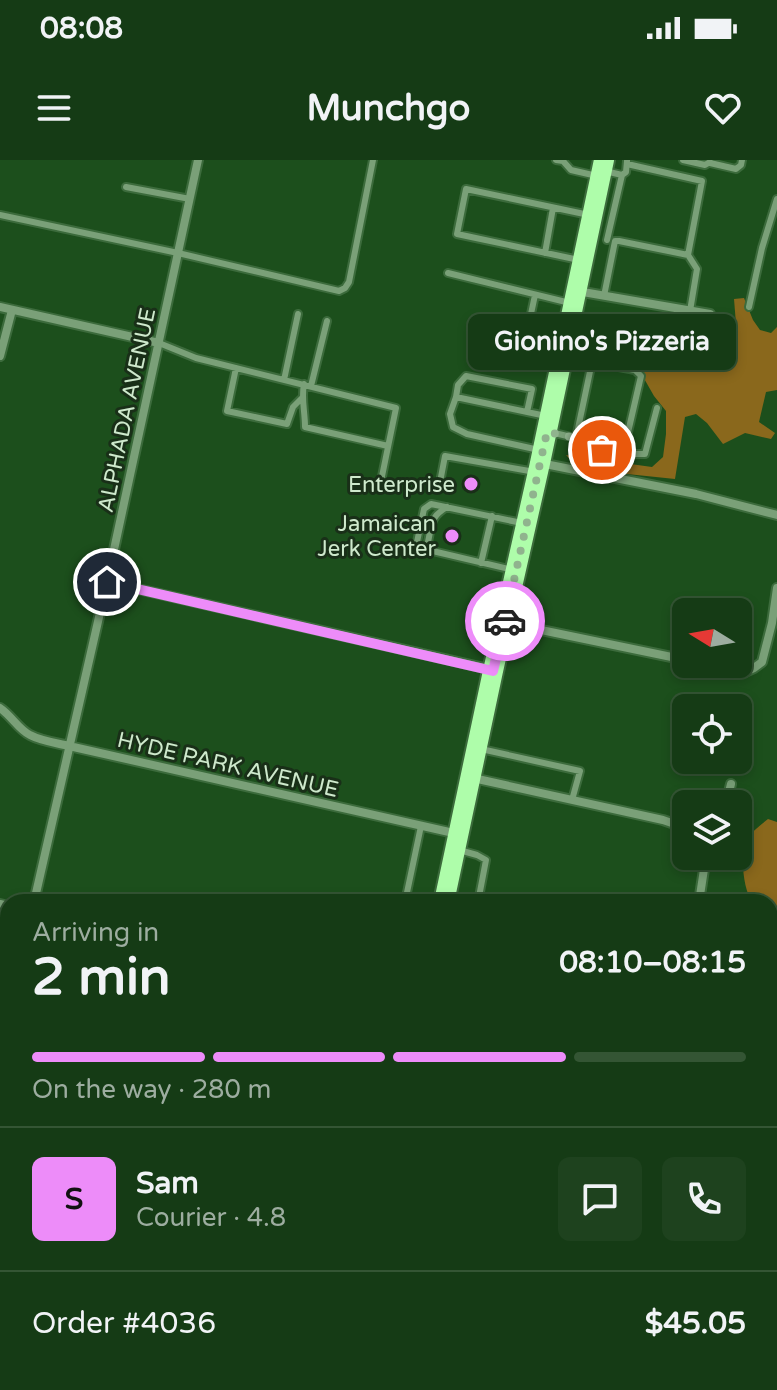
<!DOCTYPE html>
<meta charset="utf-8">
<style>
:root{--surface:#153b15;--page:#1e421e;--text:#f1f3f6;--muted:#9dada0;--line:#345534;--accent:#ed8cf9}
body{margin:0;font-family:"Varela Round",sans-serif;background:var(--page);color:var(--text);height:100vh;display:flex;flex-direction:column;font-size:30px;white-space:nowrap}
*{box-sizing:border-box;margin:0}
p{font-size:26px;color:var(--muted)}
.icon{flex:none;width:44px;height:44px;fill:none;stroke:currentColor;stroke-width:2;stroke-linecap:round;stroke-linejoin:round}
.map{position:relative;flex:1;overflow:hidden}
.side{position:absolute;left:0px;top:734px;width:778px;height:496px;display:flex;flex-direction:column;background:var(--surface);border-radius:24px 24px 0 0;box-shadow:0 4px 12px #0003,0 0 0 2px var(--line)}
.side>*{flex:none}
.needle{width:52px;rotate:281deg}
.tools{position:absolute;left:672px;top:438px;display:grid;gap:16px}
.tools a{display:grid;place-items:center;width:80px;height:80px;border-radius:12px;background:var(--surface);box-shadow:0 4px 12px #0003,0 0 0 2px var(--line);font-size:40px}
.pin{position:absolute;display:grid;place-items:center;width:68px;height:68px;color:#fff;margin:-34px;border:4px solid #fff;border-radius:50%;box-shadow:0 2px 8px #0007}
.courier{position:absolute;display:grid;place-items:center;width:80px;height:80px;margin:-40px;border:6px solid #ed8cf9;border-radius:50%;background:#fff;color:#222;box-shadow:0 2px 10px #0007}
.bubble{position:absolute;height:56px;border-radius:12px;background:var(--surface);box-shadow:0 4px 12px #0003,0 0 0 2px var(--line);font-size:26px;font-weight:800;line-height:56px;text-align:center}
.headline em{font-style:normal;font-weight:800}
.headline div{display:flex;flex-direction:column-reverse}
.headline{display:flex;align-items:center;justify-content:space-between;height:136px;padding:0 32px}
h1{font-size:52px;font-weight:800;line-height:60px}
.bar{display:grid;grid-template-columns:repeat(4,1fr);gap:12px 8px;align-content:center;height:96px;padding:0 32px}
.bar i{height:10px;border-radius:6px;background:var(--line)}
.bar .selected{background:var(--accent)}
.bar p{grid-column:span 4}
.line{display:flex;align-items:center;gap:20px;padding:0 32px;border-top:2px solid var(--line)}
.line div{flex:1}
.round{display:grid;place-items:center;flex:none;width:84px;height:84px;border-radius:12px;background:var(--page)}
.status{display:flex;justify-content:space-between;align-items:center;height:56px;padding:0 40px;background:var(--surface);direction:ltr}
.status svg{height:22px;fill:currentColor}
header{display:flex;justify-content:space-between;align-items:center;height:104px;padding:0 32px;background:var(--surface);font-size:36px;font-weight:800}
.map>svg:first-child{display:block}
.forest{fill:#8a681c}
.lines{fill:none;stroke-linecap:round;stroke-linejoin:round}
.lane-casing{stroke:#3c6b3c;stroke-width:10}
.street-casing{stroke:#3c6b3c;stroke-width:12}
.primary-casing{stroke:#3c6b3c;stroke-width:24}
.lane{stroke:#7aa078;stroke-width:6}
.street{stroke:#7aa078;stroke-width:8}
.primary{stroke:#aefdaa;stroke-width:20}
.done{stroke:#90b38e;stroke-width:8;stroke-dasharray:0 14.4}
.route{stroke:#ed8cf9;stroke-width:10}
.poi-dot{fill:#ed8cf9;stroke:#192f18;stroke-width:3}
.labels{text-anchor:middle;stroke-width:6;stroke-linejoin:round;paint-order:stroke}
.street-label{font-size:22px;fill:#cee9cc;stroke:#192f18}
.poi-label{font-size:22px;fill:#cee9cc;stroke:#192f18;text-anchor:end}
</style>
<div class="status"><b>08:08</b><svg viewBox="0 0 49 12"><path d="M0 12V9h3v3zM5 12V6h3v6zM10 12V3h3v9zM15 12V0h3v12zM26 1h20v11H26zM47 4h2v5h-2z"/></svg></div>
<header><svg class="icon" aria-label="menu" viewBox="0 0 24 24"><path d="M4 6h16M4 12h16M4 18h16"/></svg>Munchgo<svg class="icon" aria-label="heart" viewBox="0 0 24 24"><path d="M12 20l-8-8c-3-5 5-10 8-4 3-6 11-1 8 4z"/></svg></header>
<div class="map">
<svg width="777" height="1230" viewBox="0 0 777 1230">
<rect width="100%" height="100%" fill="#1c4f1c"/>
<path class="forest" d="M744 138 753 160 760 170 771 173 777 167V230L766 232 759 262 775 273 771 279 745 273 723 284 707 263 696 254 685 257 675 319 579 309 566 295 652 307 663 297 666 274V251L654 236 642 215 640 193 646 170 659 172 660 195 672 194 694 188 726 186 736 164 734 139Z
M768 659 777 662V771L770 767V742H752C743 729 739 691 748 677 753 671 762 664 768 659Z
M770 1037 777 1041V1080L775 1094 777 1095V1230L729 1222H770Z"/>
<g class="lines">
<g class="lane-casing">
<path id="lane" d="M556 0 563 1 571 10 597 16
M683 0 705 5 710 2
M710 3 736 9 741 5 742 0
M627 4 702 21 688 95
M605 11 622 15 626 12 627 1
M126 27 190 39
M0 55 178 93 339 131 345 128 349 122 373 0
M607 80 622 15
M545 93 553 48
M579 100 457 74 466 29 589 55
M448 113 570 143
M604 136 615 81H619L688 95 697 109 690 151
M749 147 762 88 777 39
M159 183 196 198 396 248 380 326
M524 187 535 135
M236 208 227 251 287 264 293 247 301 239
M284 220 298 154
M304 224C301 239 305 251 305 267L388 286
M311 226 327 161
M456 237 458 225 466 216 532 229 527 252
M550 272 576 278 592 202 567 199
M576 278 580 286 623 294 641 216 635 210 592 202
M539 290 467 274 453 267 450 254 456 237 546 256
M623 294H645L657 248
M441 317 445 296 535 312
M434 390 428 382C432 364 430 357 447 347
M481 403 492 356
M513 410 424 389 417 382 424 349 431 344 522 363
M481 589 580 611 572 640
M459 690 477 695 486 700 478 742
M405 742 421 666
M248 1230 250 1222
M604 1230 605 1223H628L658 1230"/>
</g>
<g class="street-casing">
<path id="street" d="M577 131 710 154
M0 147 159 183
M0 196 12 150
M540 303 696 334 777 355
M107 422 493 510
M507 463 686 500
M705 504 745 512 754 508 762 502 772 463 777 428
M0 548C11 555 18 569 30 575 41 581 57 583 69 586L458 674
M473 618 663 660 686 668
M726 644 731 624
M34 742 107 422 198 0
M699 742 706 696
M0 744 8 746
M770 848 777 849
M0 955 8 957
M770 1012 777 1013
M0 1025 8 990
M0 1155 8 1157
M293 1222 333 1230"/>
</g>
<g class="primary-casing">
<path id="primary" d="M444 742 493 511 540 303 604 0
M338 1230 340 1222"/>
</g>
<use href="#lane" class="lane"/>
<use href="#street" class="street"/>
<use href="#primary" class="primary"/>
</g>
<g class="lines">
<path class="done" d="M505 461 547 272 576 278 580 286 602 290"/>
<path class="route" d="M107 422 493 511 505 461"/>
</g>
<g class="poi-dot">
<circle cx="471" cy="324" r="8"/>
<circle cx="452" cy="376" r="8"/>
</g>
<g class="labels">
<g class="street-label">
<text transform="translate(126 250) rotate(-78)" y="8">ALPHADA AVENUE</text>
<text transform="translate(228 604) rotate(13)" y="8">HYDE PARK AVENUE</text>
</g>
<g class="poi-label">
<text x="455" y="332">Enterprise</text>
<text x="436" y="371">Jamaican<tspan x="436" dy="25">Jerk Center</tspan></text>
</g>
</g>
</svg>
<div class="tools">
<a><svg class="needle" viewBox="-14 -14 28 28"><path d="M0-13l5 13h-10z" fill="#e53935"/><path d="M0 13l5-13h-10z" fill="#9dada0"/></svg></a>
<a><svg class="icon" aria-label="locate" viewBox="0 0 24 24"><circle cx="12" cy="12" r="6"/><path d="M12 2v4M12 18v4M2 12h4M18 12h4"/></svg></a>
<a><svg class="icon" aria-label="layers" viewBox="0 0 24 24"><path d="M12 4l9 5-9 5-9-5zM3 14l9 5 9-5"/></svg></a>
</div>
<div class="pin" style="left:602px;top:290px;background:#ea580c"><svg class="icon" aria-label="bag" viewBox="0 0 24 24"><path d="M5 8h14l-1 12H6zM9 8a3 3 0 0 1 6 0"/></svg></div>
<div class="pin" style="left:107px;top:422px;background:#1f2937"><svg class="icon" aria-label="home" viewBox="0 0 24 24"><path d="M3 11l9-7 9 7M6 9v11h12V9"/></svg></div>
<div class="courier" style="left:505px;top:461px"><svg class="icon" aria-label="car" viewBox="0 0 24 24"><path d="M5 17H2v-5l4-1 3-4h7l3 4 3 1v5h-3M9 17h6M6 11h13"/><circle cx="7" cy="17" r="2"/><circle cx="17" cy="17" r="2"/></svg></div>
<div class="bubble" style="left:468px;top:154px;width:268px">Gionino's Pizzeria</div>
<section class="side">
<div class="headline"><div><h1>2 min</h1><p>Arriving in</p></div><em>08:10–08:15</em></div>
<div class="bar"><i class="selected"></i><i class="selected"></i><i class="selected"></i><i></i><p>On the way · 280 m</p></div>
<div class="line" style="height:144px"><b class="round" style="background:var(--accent);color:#111">S</b><div><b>Sam</b><p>Courier · 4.8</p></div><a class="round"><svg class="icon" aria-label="chat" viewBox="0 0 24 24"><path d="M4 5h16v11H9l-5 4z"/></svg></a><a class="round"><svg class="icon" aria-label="phone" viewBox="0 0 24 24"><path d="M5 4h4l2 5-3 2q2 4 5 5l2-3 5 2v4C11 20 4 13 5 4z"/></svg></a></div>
<div class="line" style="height:104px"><div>Order #4036</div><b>$45.05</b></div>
</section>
</div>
